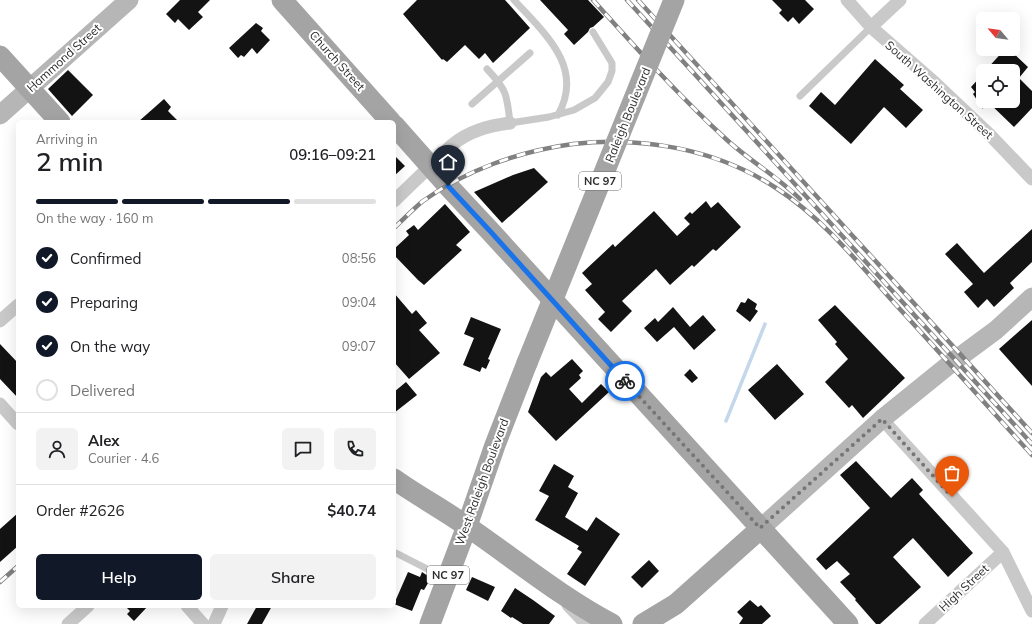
<!DOCTYPE html>
<meta charset="utf-8">
<style>
:root{--surface:#fff;--page:#f2f2f2;--text:#202124;--muted:#757577;--line:#e0e0e0;--accent:#111827}
body{margin:0;font-family:Mulish,sans-serif;background:var(--page);color:var(--text);height:100vh;display:flex;flex-direction:column;font-size:15px;white-space:nowrap}
*{box-sizing:border-box;margin:0}
p{font-size:13px;color:var(--muted)}
.icon{flex:none;width:22px;height:22px;fill:none;stroke:currentColor;stroke-width:2;stroke-linecap:round;stroke-linejoin:round}
.map{position:relative;flex:1;overflow:hidden}
.drawer{position:absolute;left:16px;top:120px;width:380px;height:488px;display:flex;flex-direction:column;background:var(--surface);border-radius:6px;box-shadow:0 4px 16px #0002}
.drawer>*{flex:none}
.needle{width:26px;rotate:299deg}
.fabs{position:absolute;left:976px;top:12px;display:grid;gap:8px}
.fabs a{display:grid;place-items:center;width:44px;height:44px;border-radius:6px;background:var(--surface);box-shadow:0 4px 16px #0002;font-size:20px}
.pin{position:absolute;display:grid;place-items:center;width:34px;height:34px;color:#fff;margin:-41px -17px;border-radius:50% 50% 50% 0;rotate:-45deg;box-shadow:0 0 4px #0007}
.pin .icon{rotate:45deg}
.courier{position:absolute;display:grid;place-items:center;width:40px;height:40px;margin:-20px;border:3px solid #1a73e8;border-radius:50%;background:#fff;color:#222;box-shadow:0 1px 5px #0007}
.headline em{font-style:normal;font-weight:600}
.headline div{display:flex;flex-direction:column-reverse}
.headline{display:flex;align-items:center;justify-content:space-between;height:68px;padding:0 20px}
h1{font-size:26px;font-weight:600;line-height:30px}
.bar{display:grid;grid-template-columns:repeat(4,1fr);gap:6px 4px;align-content:center;height:48px;padding:0 20px}
.bar i{height:5px;border-radius:3px;background:var(--line)}
.bar .on{background:var(--accent)}
.bar p{grid-column:span 4}
.line{display:flex;align-items:center;gap:10px;padding:0 20px;border-top:1px solid var(--line)}
.line div{flex:1}
.round{display:grid;place-items:center;flex:none;width:42px;height:42px;border-radius:6px;background:var(--page)}
ol{padding:0 20px;list-style:none}
li{display:flex;align-items:center;gap:12px;height:44px}
li p{margin-inline-start:auto}
li .icon{padding:4px;border-radius:50%;background:var(--accent);color:#fff;stroke-width:4}
li:last-child{color:var(--muted)}
li i{width:22px;height:22px;border:2px solid var(--line);border-radius:50%}
.cta{display:flex;gap:8px;margin-top:auto;padding:8px 20px}
.cta a{flex:1;height:46px;border-radius:6px;background:var(--accent);color:#fff;font-size:16px;font-weight:600;line-height:46px;text-align:center}
.cta a+a{background:var(--page);color:var(--text)}
.map>svg:first-child{display:block}
.lines{fill:none;stroke-linecap:round;stroke-linejoin:round}
.stream{stroke:#c5d7ea;stroke-width:3.5}
.building{fill:#131313}
.lane{stroke:#c9c9c9;stroke-width:7}
.street{stroke:#c9c9c9;stroke-width:13}
.secondary{stroke:#b6b6b6;stroke-width:19}
.primary{stroke:#a4a4a4;stroke-width:21}
.rail-casing{stroke:#818181;stroke-width:4.5}
.rail{stroke:#fff;stroke-width:3;stroke-dasharray:9;stroke-linecap:butt}
.primary-bridge{stroke:#a4a4a4;stroke-width:21}
.done{stroke:#767676;stroke-width:4;stroke-dasharray:0 7.2}
.route{stroke:#1a73e8;stroke-width:5}
.labels{text-anchor:middle;stroke-width:4;stroke-linejoin:round;paint-order:stroke}
.shield{fill:#fff;stroke:#6b6b6b;stroke-width:1}
.shield-label{font-size:11px;font-weight:bold;fill:#2c2c2c}
.street-label{font-size:12px;fill:#2c2c2c;stroke:#fff}
</style>
<div class="map">
<svg width="1032" height="624" viewBox="0 0 1032 624">
<rect width="100%" height="100%" fill="#fff"/>
<g class="lines">
<path class="stream" d="M726 421 765 324"/>
</g>
<path class="building" d="M180 0H210L198 12 203 17 189 30 178 19 175 23 166 14Z
M417 0H505L530 28 493 63 485 53 479 59 465 45 447 62 443 59 442 60 403 14Z
M540 0H588L604 17 593 27 590 28 588 32 574 45 564 34 568 30Z
M772 0H805L814 9 799 24 793 17 788 22 779 13 782 10Z
M256 23 263 28 261 31 270 40 257 54 252 48 244 57 241 55 238 58 229 48Z
M1005 49H1009L1028 67 1019 78 1032 91V108L1014 127 987 101H1013V71H985Z
M875 59 904 85 900 89 923 110 906 128 884 107 851 144 809 106 821 92 835 105Z
M68 70 93 95 72 116 48 89Z
M983 74V109L973 94 975 92 971 87Z
M164 99 171 107 168 111 179 122H138Z
M394 155 405 166 394 176Z
M534 168 548 182 502 223 474 192 513 175Z
M706 201 711 208 718 202 741 227 716 251 713 249 694 267 692 265 670 285 656 269 622 301 632 311 611 332 598 319 605 312 585 290 592 284 582 273 613 244 615 247 654 211 677 236 690 224 684 218 690 212 692 214Z
M445 204 470 232 456 245 462 250 424 285 418 280 394 255V249L409 235 406 231 414 225 418 230Z
M1032 229V262L1010 283 1014 288 994 307 987 299 978 308 964 292 973 284 945 254 957 243 984 273Z
M394 293 412 314 416 310 427 323 419 330 440 353 409 379 394 362Z
M748 298 757 304 755 309 758 311 750 322 736 311 741 302 745 303Z
M835 305 905 378 863 418 852 405 849 408 825 382 848 359 835 344 837 342 818 320Z
M673 307 690 327 703 315 716 330 694 350 674 327 657 342 644 328 655 318 658 322Z
M471 317 501 329 488 359 490 360 486 369 482 367 480 372 463 365 474 338 464 334Z
M1032 320V386L999 349Z
M0 344 18 363V398L0 379Z
M572 359 583 371 579 375 581 378 569 389 582 403 601 384 609 392 556 441 528 412 541 377 546 372 551 377Z
M777 364 804 394 775 420 748 390Z
M690 369 698 378 692 383 684 375Z
M406 382 417 395 394 413V392Z
M856 461 891 498 912 478 923 490 919 494 973 553 948 577 913 538 893 557 921 587 880 624H876L855 600 856 599 840 582 850 574 837 561 826 570 816 559 870 508 840 475Z
M554 464 574 476 568 487 578 493 565 517 587 531 596 517 620 534 585 586 567 574 582 552 577 549 579 546 535 520 549 496 539 491Z
M18 513V546L0 562V529Z
M649 560 659 571 642 588 631 577Z
M408 572 420 577 422 572 431 578 424 590 421 589 412 611 394 604Z
M472 577 495 587 488 601 466 590Z
M515 588 533 600 555 616 549 624H523L512 617 511 618 501 611Z
M750 600 758 607 761 605 771 616 762 624H739L743 618 737 612Z
M125 606H148L134 621 127 614 130 611Z
M257 606H272L262 624H247Z"/>
<g class="lines">
<path class="lane" d="M514 0C544 33 585 67 558 115
M487 69C507 90 507 95 510 123L549 117 574 110 595 98 608 82 612 71V63L593 32
M800 96 871 27
M472 104 530 53
M394 552 445 578"/>
<path class="street" d="M847 0 871 27 935 83 990 135 1032 179
M871 27 900 0
M394 201 452 145C469 131 488 126 510 123
M0 321 18 305
M0 404 18 424
M882 419 1003 552 1032 611
M568 605 586 624
M187 606 203 624
M68 624 88 606
M214 624 222 606
M925 624 1003 552"/>
<path class="secondary" d="M0 115 129 0
M760 529 882 419 950 364 996 330 1032 297"/>
<path class="primary" d="M282 0 391 122
M0 56 60 122
M394 125 448 186 490 231 848 624
M394 479C418 496 444 510 468 527 516 560 561 597 612 624
M430 624 467 526 495 445 527 363
M643 624 676 604 760 529"/>
<g class="rail-casing">
<path id="rail" d="M593 0C636 48 679 96 727 140 750 161 778 177 800 199
M627 0 1032 444
M638 0 1032 433
M394 228C404 219 413 209 423 201 466 170 520 151 573 144 642 136 717 149 776 188 824 219 860 265 897 306 943 356 987 406 1032 455
M0 582 18 566"/>
</g>
<use href="#rail" class="rail"/>
<path class="primary-bridge" d="M527 363 674 0"/>
</g>
<g class="lines">
<path class="done" d="M625 381 760 528 882 419 952 497"/>
<path class="route" d="M448 186 490 231 625 381"/>
</g>
<g class="labels">
<g class="shield">
<rect x="579" y="172" width="42" height="18" rx="3"/>
<rect x="427" y="566" width="42" height="18" rx="3"/>
</g>
<g class="shield-label">
<text x="600" y="185">NC 97</text>
<text x="448" y="579">NC 97</text>
</g>
<g class="street-label">
<text transform="translate(64 58) rotate(-42)" y="4">Hammond Street</text>
<text transform="translate(337 61) rotate(48)" y="4">Church Street</text>
<text transform="translate(939 90) rotate(42)" y="4">South Washington Street</text>
<text transform="translate(628 115) rotate(-68)" y="4">Raleigh Boulevard</text>
<text transform="translate(482 482) rotate(-70)" y="4">West Raleigh Boulevard</text>
<text transform="translate(964 588) rotate(-43)" y="4">High Street</text>
</g>
</g>
</svg>
<div class="fabs">
<a><svg class="needle" viewBox="-14 -14 28 28"><path d="M0-13l5 13h-10z" fill="#e53935"/><path d="M0 13l5-13h-10z" fill="#757577"/></svg></a>
<a><svg class="icon" aria-label="locate" viewBox="0 0 24 24"><circle cx="12" cy="12" r="6"/><path d="M12 2v4M12 18v4M2 12h4M18 12h4"/></svg></a>
</div>
<div class="pin" style="left:952px;top:497px;background:#ea580c"><svg class="icon" aria-label="bag" viewBox="0 0 24 24"><path d="M5 8h14l-1 12H6zM9 8a3 3 0 0 1 6 0"/></svg></div>
<div class="pin" style="left:448px;top:186px;background:#1f2937"><svg class="icon" aria-label="home" viewBox="0 0 24 24"><path d="M3 11l9-7 9 7M6 9v11h12V9"/></svg></div>
<div class="courier" style="left:625px;top:381px"><svg class="icon" aria-label="bike" viewBox="0 0 24 24"><circle cx="6" cy="16" r="4"/><circle cx="18" cy="16" r="4"/><path d="M6 16l4-8h5l3 8M10 8l3 8H6M13 5h3"/></svg></div>
<section class="drawer">
<div class="headline"><div><h1>2 min</h1><p>Arriving in</p></div><em>09:16–09:21</em></div>
<div class="bar"><i class="on"></i><i class="on"></i><i class="on"></i><i></i><p>On the way · 160 m</p></div>
<ol>
<li><svg class="icon" aria-label="check" viewBox="0 0 24 24"><path d="M5 12l5 5 9-10"/></svg>Confirmed<p>08:56</p></li>
<li><svg class="icon" aria-label="check" viewBox="0 0 24 24"><path d="M5 12l5 5 9-10"/></svg>Preparing<p>09:04</p></li>
<li><svg class="icon" aria-label="check" viewBox="0 0 24 24"><path d="M5 12l5 5 9-10"/></svg>On the way<p>09:07</p></li>
<li><i></i>Delivered</li>
</ol>
<div class="line" style="height:72px"><a class="round"><svg class="icon" aria-label="person" viewBox="0 0 24 24"><circle cx="12" cy="8" r="4"/><path d="M4 21q1-7 8-7t8 7"/></svg></a><div><b>Alex</b><p>Courier · 4.6</p></div><a class="round"><svg class="icon" aria-label="chat" viewBox="0 0 24 24"><path d="M4 5h16v11H9l-5 4z"/></svg></a><a class="round"><svg class="icon" aria-label="phone" viewBox="0 0 24 24"><path d="M5 4h4l2 5-3 2q2 4 5 5l2-3 5 2v4C11 20 4 13 5 4z"/></svg></a></div>
<div class="line" style="height:52px"><div>Order #2626</div><b>$40.74</b></div>
<div class="cta"><a>Help</a><a>Share</a></div>
</section>
</div>
